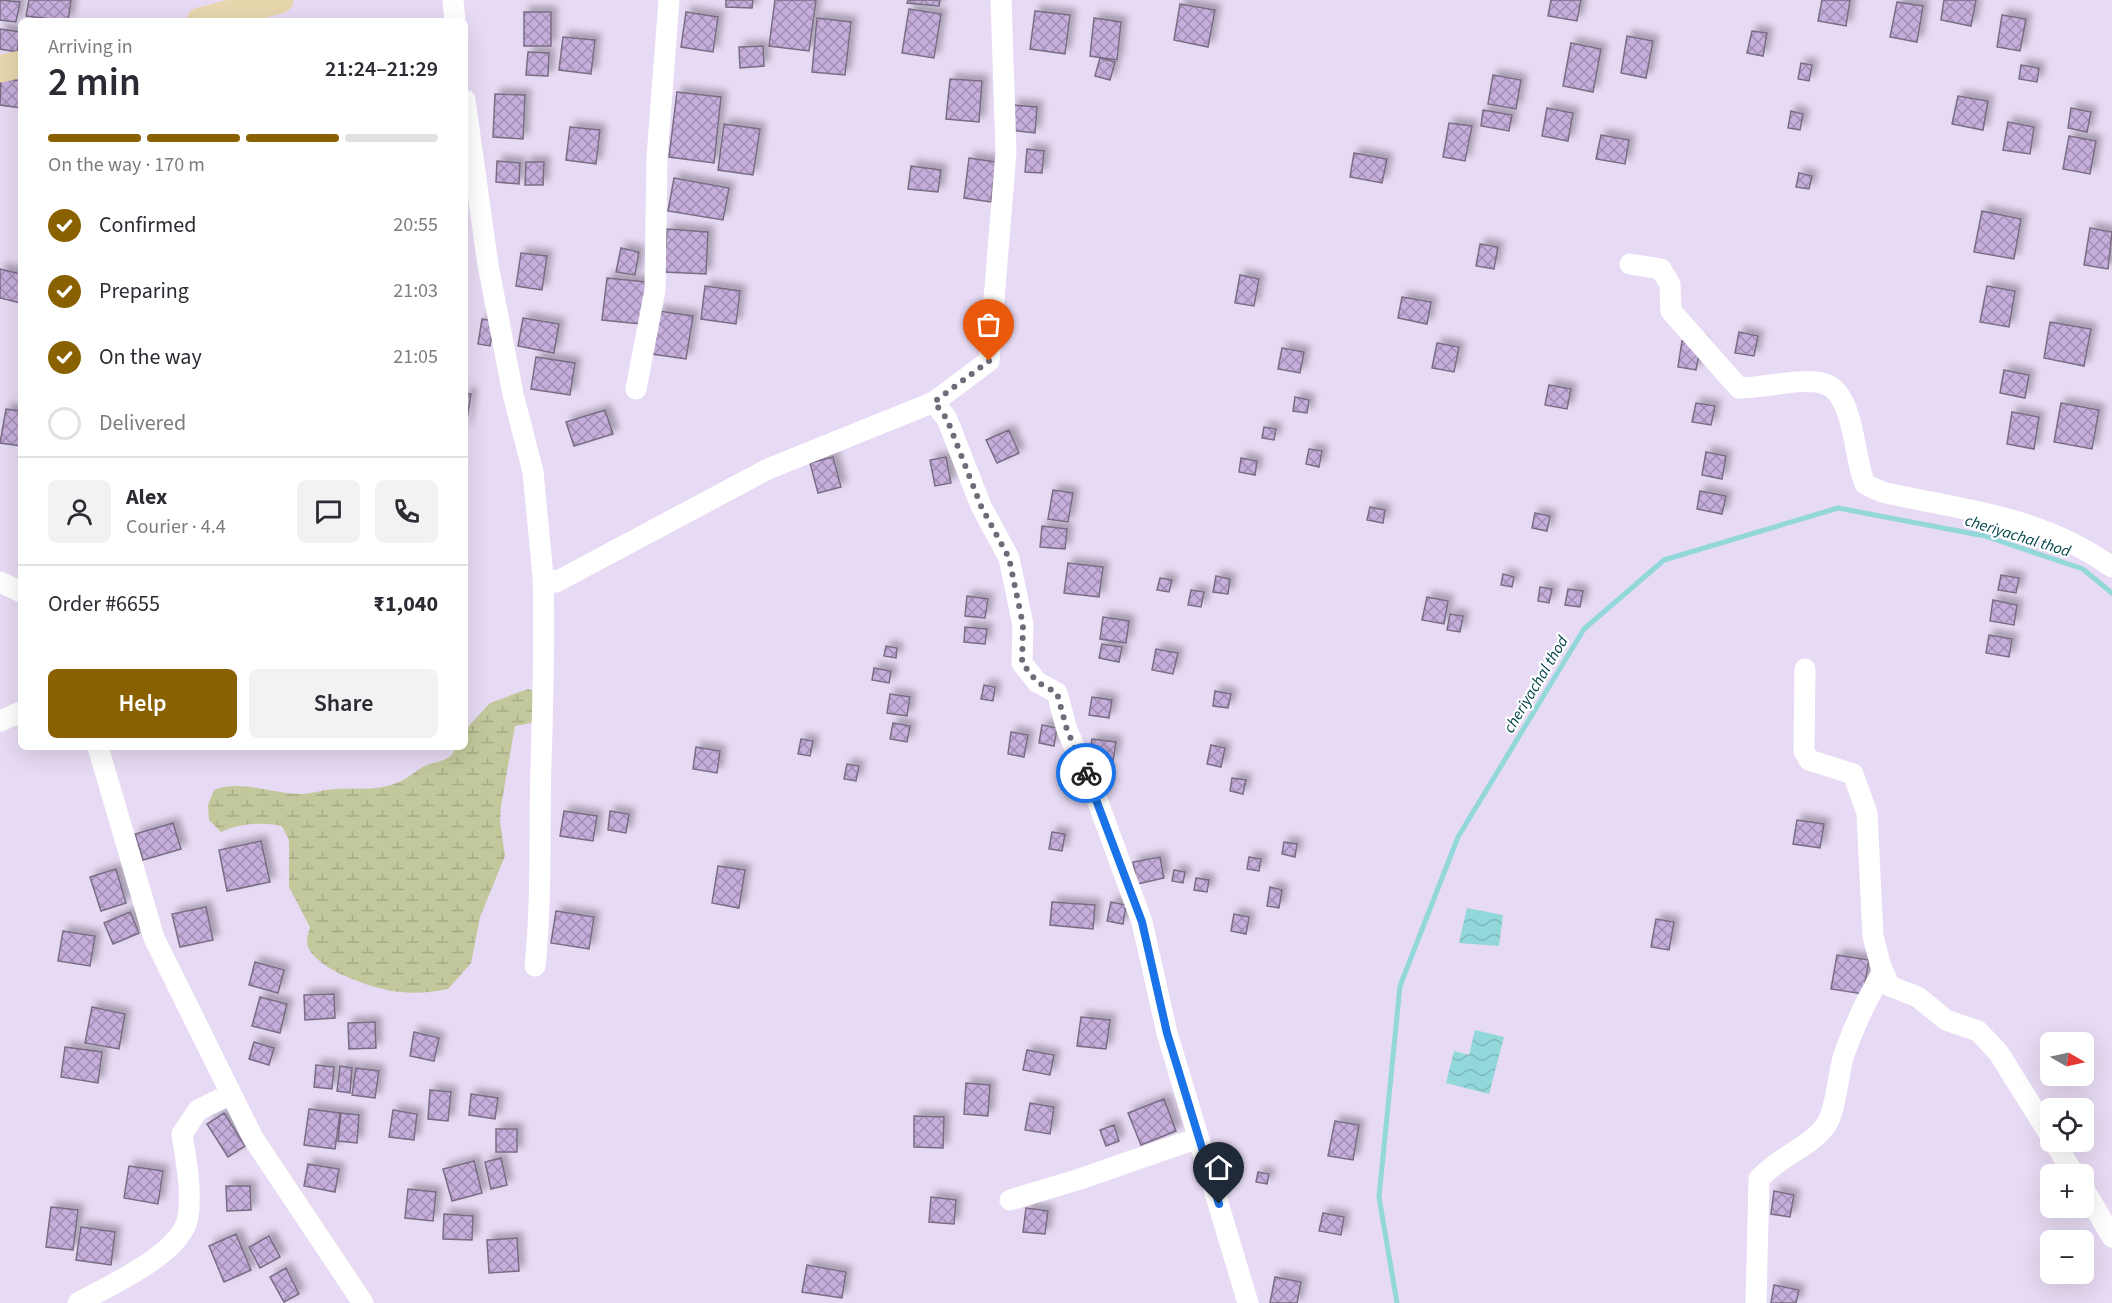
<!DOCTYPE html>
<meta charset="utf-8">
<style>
:root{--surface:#fff;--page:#f2f2f3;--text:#2b2b33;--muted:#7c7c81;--line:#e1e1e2;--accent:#8a6100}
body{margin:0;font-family:"Source Sans 3",sans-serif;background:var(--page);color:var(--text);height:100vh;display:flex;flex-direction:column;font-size:22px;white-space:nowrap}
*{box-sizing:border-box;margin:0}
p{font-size:20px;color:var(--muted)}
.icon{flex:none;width:33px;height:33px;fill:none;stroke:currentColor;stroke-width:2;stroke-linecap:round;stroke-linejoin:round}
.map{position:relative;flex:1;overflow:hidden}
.details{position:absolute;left:18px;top:18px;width:450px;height:732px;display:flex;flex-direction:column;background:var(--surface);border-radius:9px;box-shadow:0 6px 24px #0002}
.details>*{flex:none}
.needle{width:39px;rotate:99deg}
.buttons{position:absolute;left:2040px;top:1032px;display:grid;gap:12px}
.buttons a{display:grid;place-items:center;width:54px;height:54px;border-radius:9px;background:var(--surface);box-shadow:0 6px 24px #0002;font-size:30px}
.pin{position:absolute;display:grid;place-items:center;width:51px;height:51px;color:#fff;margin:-62px -26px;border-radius:50% 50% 50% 0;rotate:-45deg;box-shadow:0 0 6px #0007}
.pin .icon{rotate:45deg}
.courier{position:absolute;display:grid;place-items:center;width:60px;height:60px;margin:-30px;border:4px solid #1a73e8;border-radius:50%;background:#fff;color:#222;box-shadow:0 2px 8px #0007}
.head em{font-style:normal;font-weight:600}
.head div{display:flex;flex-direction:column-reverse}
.head{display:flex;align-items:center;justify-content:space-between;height:102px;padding:0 30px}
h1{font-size:39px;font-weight:600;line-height:45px}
.bar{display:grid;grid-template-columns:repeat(4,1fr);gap:9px 6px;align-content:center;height:72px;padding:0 30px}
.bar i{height:8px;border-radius:4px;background:var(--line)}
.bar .selected{background:var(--accent)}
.bar p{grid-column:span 4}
.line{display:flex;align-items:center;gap:15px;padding:0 30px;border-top:2px solid var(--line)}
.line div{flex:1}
.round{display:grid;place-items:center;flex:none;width:63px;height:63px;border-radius:9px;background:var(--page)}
ol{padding:0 30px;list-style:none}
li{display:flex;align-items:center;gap:18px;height:66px}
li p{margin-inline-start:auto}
li .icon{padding:6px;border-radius:50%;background:var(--accent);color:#fff;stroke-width:4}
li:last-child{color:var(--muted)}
li i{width:33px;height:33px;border:3px solid var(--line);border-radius:50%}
.action{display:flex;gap:12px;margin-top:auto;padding:12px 30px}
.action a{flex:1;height:69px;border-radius:9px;background:var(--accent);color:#fff;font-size:24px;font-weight:600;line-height:69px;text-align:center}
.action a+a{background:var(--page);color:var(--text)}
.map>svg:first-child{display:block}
.wetland{fill:url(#wetland-marsh)}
.water{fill:url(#water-waves)}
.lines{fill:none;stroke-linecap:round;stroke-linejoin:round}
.stream{stroke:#92d7da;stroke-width:5}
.building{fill:url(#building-cross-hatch);stroke:#796d84;stroke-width:1.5;filter:url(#shadow)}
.minor{stroke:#fff;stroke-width:21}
.major{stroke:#e8d7ad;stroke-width:27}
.done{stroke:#716a79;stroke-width:6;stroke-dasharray:0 10.8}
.route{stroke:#1a73e8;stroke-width:8}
.labels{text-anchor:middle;stroke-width:4.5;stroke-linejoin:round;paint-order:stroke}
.water-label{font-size:16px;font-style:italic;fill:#024548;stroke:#fff}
</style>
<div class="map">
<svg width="2112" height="1303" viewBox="0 0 2112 1303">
<defs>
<pattern id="wetland-marsh" width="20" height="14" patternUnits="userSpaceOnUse" patternTransform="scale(1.5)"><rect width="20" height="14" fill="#c2c79c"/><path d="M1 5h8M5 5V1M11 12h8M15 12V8" fill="none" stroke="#a7ab87"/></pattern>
<pattern id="water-waves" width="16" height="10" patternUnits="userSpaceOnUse" patternTransform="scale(1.5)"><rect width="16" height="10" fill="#92d7da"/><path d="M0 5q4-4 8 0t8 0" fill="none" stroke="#7eb9bc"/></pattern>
<pattern id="building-cross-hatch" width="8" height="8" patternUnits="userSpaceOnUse" patternTransform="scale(1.5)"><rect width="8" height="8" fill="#c6aedc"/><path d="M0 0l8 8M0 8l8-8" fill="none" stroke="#a18eb3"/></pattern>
<filter id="shadow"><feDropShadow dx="5.5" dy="-5.5" stdDeviation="3" flood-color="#0004"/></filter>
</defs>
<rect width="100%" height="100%" fill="#e7daf4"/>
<path class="wetland" d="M528 689 535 692 536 716 531 723 515 726 501 806 500 822 505 856 480 917 471 963 448 989C433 992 417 994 401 992 379 991 307 968 307 941 307 937 309 931 310 927L289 887V840L282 826C261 822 241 823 221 832L209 820 208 805 214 790C243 779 274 795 304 794 315 793 325 789 336 789 357 788 379 791 399 782 409 778 417 769 427 765 439 761 451 761 456 747H465V730L490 703Z"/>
<path class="water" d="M1467 908 1503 915 1499 946 1459 943Z
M1475 1030 1504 1037 1489 1094 1446 1083 1454 1051 1469 1055Z"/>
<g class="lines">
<path class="stream" d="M1397 1303 1379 1197 1400 986 1458 837 1584 629 1664 560 1838 508 1985 536 2083 569 2112 593"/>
</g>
<path class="building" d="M0 0 20 2 16 22 0 20Z
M29 0H71L68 21 26 16Z
M726 0H753L752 8 726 7Z
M775 0H816L809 51 769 46Z
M908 0H940L939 6 907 3Z
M1551 0H1581L1577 21 1548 16Z
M1822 0H1850L1846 26 1818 21Z
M1944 0H1976L1971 26 1941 20Z
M1897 2 1923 6 1917 42 1890 37Z
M1180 4 1215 10 1208 47 1174 40Z
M909 9 941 14 934 58 902 53Z
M1035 11 1070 15 1065 54 1030 49Z
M524 12H551V46H524Z
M686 12 718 17 713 52 681 47Z
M2002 15 2026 19 2020 51 1997 47Z
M817 18 851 22 845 75 812 72Z
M1094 18 1121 22 1117 60 1090 56Z
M0 29 20 32 17 52 0 49Z
M1752 31 1767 33 1763 56 1747 53Z
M1627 36 1653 41 1646 78 1621 73Z
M563 37 595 40 591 74 559 70Z
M1571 43 1601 49 1593 92 1563 86Z
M763 46 764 66 740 68 739 47Z
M528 52 549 53 548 76 526 75Z
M1100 58 1115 62 1110 80 1095 76Z
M1801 63 1812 65 1809 81 1798 79Z
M2021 65 2039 68 2037 82 2019 79Z
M1493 75 1521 80 1516 109 1488 104Z
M1 78 21 81V108L0 105Z
M950 79 982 81 979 122 946 119Z
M677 92 721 97 714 163 669 157Z
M495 94 525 95 523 139 493 137Z
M1958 96 1988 101 1983 130 1952 124Z
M1013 105 1037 107 1035 133 1010 130Z
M1547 108 1573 113 1568 141 1542 136Z
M2071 108 2091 112 2087 132 2068 128Z
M1483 110 1512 115 1509 131 1481 126Z
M1791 111 1803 114 1800 130 1788 128Z
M2008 122 2034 127 2030 154 2003 150Z
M1449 123 1472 126 1465 161 1443 157Z
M724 124 760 129 753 175 718 170Z
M570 127 600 130 596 164 566 160Z
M1601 135 1629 140 1625 164 1596 159Z
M2069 136 2096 141 2090 174 2063 169Z
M1027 149 1044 151 1042 173 1025 172Z
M1354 153 1387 159 1382 183 1350 177Z
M969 158 996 162 991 202 964 198Z
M497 161 520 163 519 184 496 182Z
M526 162H544L543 185H525Z
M911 166 941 170 938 192 908 189Z
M1799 173 1812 176 1809 189 1796 187Z
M674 178 729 188 723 220 668 211Z
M1982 211 2021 219 2014 259 1974 252Z
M2090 228 2112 232 2108 269 2084 265Z
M667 229 708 232 706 274 664 272Z
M1480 244 1498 247 1494 269 1476 266Z
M621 248 639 252 635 275 616 272Z
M521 253 547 256 542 290 516 286Z
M0 269 21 274V303L0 298Z
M1240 275 1259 279 1254 306 1235 303Z
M607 278 647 282 641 324 602 320Z
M705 286 740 291 736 324 701 319Z
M1987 286 2015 291 2009 327 1980 322Z
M1402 297 1431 302 1427 324 1398 318Z
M658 311 693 316 686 359 652 354Z
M523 318 559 324 554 353 518 346Z
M482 319 494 321 490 346 478 344Z
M2050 322 2091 329 2084 366 2044 358Z
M1739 332 1758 336 1754 356 1735 353Z
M1682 341 1701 344 1696 370 1678 367Z
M1437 343 1459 347 1454 372 1432 368Z
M1282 348 1304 352 1300 373 1278 369Z
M536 357 575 363 570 395 531 389Z
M2004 370 2029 375 2025 398 2000 393Z
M1549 385 1571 389 1567 409 1545 405Z
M465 393 471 394 465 431Z
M1295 397 1309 400 1307 413 1293 411Z
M1696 403 1715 406 1711 425 1692 422Z
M2061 403 2099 410 2092 449 2054 442Z
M6 409 21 411V446L0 443Z
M605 410 613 434 574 446 566 422Z
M2012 412 2039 417 2034 449 2007 444Z
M1264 427 1276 429 1274 440 1262 438Z
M1009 430 1019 453 997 463 986 440Z
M1309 449 1322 451 1319 467 1306 464Z
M1706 452 1726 456 1722 479 1702 475Z
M833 457 841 487 818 493 810 463Z
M946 457 951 483 935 486 930 460Z
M1241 458 1257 461 1255 475 1239 472Z
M1053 490 1073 493 1068 522 1048 519Z
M1700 491 1726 496 1722 514 1697 509Z
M1370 507 1385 510 1383 523 1367 520Z
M1535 513 1550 516 1547 531 1532 528Z
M1042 526 1067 529 1065 549 1040 547Z
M1068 563 1103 567 1099 597 1064 593Z
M1503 574 1514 577 1512 587 1501 585Z
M2001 575 2019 578 2016 593 1998 590Z
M1216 576 1230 579 1228 594 1213 592Z
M1160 578 1172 580 1169 592 1157 590Z
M1540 587 1552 589 1549 603 1538 601Z
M1568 589 1583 591 1580 607 1565 605Z
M1191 590 1204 592 1201 607 1188 605Z
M967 596 988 599 985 618 965 616Z
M1427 597 1448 601 1444 624 1422 620Z
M1993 600 2017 605 2014 625 1990 621Z
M1450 614 1463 616 1460 632 1447 630Z
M1103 617 1129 621 1126 643 1100 639Z
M965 627 987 629 985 644 964 642Z
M1989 635 2012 639 2009 657 1986 653Z
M1102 644 1122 647 1119 662 1099 658Z
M886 646 897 648 896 658 884 656Z
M1156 649 1178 653 1173 674 1152 670Z
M874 668 891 671 889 683 872 680Z
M984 685 995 687 993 701 981 699Z
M1215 691 1231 694 1228 708 1213 706Z
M890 694 910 697 907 716 887 713Z
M1092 697 1112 700 1109 718 1089 715Z
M893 723 910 726 907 742 890 739Z
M1042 725 1057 728 1054 746 1039 743Z
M1011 732 1028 735 1024 757 1008 754Z
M801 739 813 741 810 756 798 754Z
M1092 739 1116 742 1113 761 1089 758Z
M1211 745 1225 748 1221 767 1207 764Z
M696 747 720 751 717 773 693 769Z
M847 764 859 766 856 781 844 779Z
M1232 778 1246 780 1243 794 1230 791Z
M564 811 597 816 593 841 560 836Z
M610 811 629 814 626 833 608 830Z
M1797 820 1824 824 1820 848 1793 844Z
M173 823 181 849 143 860 135 834Z
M1052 832 1065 834 1062 851 1049 849Z
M261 841 270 882 227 891 219 850Z
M1284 842 1297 844 1295 857 1282 854Z
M1160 857 1164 878 1137 884 1133 862Z
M1249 857 1261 859 1259 871 1247 869Z
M718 866 745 870 739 908 712 903Z
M116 869 126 903 101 911 90 877Z
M1174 870 1185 872 1183 883 1172 881Z
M1196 878 1209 880 1207 892 1194 890Z
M1270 887 1282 890 1279 908 1267 906Z
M1052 902 1095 905 1093 929 1050 925Z
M1111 902 1126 905 1123 924 1107 921Z
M206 907 213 940 180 947 172 914Z
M556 911 594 917 589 949 551 943Z
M130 912 139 933 113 944 104 923Z
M1234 914 1249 917 1246 934 1231 931Z
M1656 919 1674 922 1669 950 1651 947Z
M63 931 95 936 90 966 58 961Z
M1837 955 1869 960 1863 994 1831 989Z
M255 962 284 970 278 993 249 985Z
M334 994 335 1018 305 1020 304 995Z
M260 997 287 1004 280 1033 252 1026Z
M92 1007 125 1014 119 1049 85 1043Z
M1081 1017 1110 1020 1106 1049 1077 1046Z
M375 1022 376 1048 349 1049 348 1023Z
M414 1032 439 1038 434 1061 410 1056Z
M254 1042 274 1048 269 1065 249 1059Z
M65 1047 102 1052 98 1083 61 1077Z
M1027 1050 1054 1055 1050 1075 1023 1070Z
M316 1065 334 1067 332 1089 314 1087Z
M340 1066 352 1068 350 1093 337 1091Z
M356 1068 379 1071 375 1098 352 1095Z
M966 1083 990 1085 988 1116 964 1114Z
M430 1090 451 1092 448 1121 428 1119Z
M471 1094 498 1098 495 1119 469 1115Z
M1164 1099 1176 1131 1141 1145 1128 1113Z
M1030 1103 1054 1107 1050 1134 1025 1130Z
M309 1109 340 1113 335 1149 304 1145Z
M393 1110 417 1114 414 1140 389 1137Z
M224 1113 245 1146 228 1157 207 1124Z
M341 1113 359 1115 357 1143 338 1141Z
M914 1116 944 1117 943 1148 914 1147Z
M1335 1121 1359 1125 1353 1160 1328 1156Z
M1114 1125 1119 1141 1106 1146 1100 1130Z
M496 1129H517V1152H496Z
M501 1158 507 1185 491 1189 485 1162Z
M474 1161 482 1193 452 1201 443 1169Z
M308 1164 339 1169 335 1192 304 1186Z
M129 1166 163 1171 158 1204 124 1198Z
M1258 1172 1269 1174 1267 1184 1256 1182Z
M226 1186H250L251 1210 227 1211Z
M408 1189 436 1192 433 1221 405 1218Z
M1774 1191 1794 1195 1790 1217 1771 1214Z
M931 1197 956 1200 954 1224 929 1222Z
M51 1207 78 1210 73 1250 46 1247Z
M1026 1208 1048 1211 1045 1234 1023 1232Z
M1323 1213 1344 1217 1341 1235 1319 1231Z
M444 1214 473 1216 472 1240 443 1239Z
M81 1227 115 1232 111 1265 76 1260Z
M236 1234 251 1270 224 1282 209 1246Z
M269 1236 280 1257 260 1268 249 1247Z
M517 1238 519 1271 489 1273 487 1240Z
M807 1265 846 1272 842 1298 802 1292Z
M286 1268 299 1294 284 1302 270 1277Z
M1275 1277 1301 1282 1297 1303H1270Z
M1774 1285 1799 1290 1796 1303H1771Z"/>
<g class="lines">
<path class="minor" d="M453 0 455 21
M1001 0 1006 152 989 361 934 402 947 419 981 506 1009 558 1023 625 1022 663 1037 682 1057 693 1067 730 1096 797 1142 922 1167 1033 1248 1303
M465 100 488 265 513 394 533 472 543 576 556 582 768 469 934 402
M1630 264 1661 269 1670 284 1671 311 1739 388C1764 388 1799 378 1822 383 1855 390 1853 457 1865 484L1882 492C1966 511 2039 515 2112 567
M636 389 655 290 657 157 669 0
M0 582 21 592
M1805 669 1804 751 1809 760 1853 774 1867 813 1873 936 1881 967 1890 986 1918 997 1946 1020 1978 1031 1998 1052 2050 1135
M0 721 21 712
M98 747 154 938 253 1138 363 1303
M535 966C542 899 539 832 541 764 543 701 545 639 543 576
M2054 1142 2074 1174
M2084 1189 2112 1237
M1010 1200 1080 1179 1198 1138
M78 1303C108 1286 182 1254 188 1217 192 1190 186 1160 182 1134L198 1110 231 1094
M1756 1303 1759 1179C1779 1156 1811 1147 1826 1125 1836 1110 1838 1076 1843 1058 1853 1027 1867 999 1883 971"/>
<path class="major" d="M200 21 280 0
M0 69 21 64"/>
</g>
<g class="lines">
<path class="done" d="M989 361 934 402 947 419 981 506 1009 558 1023 625 1022 663 1037 682 1057 693 1067 730 1086 773"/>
<path class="route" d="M1086 773 1142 922 1167 1033 1219 1204"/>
</g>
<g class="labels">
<g class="water-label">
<text transform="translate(2018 535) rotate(17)" y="6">cheriyachal thod</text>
<text transform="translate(1535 684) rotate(-59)" y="6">cheriyachal thod</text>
</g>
</g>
</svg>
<div class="buttons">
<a><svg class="needle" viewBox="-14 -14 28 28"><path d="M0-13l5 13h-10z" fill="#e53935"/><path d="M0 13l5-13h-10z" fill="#7c7c81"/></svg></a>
<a><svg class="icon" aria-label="locate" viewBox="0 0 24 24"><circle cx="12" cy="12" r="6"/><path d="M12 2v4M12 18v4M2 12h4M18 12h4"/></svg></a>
<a>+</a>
<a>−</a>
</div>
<div class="pin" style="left:989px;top:361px;background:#ea580c"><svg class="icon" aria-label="bag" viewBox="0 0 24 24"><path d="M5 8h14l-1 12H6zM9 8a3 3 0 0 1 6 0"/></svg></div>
<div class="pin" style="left:1219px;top:1204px;background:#1f2937"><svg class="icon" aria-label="home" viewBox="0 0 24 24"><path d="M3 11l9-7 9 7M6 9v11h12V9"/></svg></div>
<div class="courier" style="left:1086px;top:773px"><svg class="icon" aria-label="bike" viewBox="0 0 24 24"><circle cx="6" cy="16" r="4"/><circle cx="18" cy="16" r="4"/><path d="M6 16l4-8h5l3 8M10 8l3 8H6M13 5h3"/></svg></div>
<section class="details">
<div class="head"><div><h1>2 min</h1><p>Arriving in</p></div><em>21:24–21:29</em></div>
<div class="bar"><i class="selected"></i><i class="selected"></i><i class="selected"></i><i></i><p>On the way · 170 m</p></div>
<ol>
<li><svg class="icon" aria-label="check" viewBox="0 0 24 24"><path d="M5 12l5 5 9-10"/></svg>Confirmed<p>20:55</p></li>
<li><svg class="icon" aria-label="check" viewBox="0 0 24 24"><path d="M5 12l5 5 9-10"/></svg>Preparing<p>21:03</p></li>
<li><svg class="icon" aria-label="check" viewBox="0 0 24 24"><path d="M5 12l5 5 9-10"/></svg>On the way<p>21:05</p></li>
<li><i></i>Delivered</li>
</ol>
<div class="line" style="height:108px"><a class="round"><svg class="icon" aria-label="person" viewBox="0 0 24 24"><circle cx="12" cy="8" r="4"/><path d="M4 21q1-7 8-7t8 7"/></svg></a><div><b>Alex</b><p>Courier · 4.4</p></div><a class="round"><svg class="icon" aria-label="chat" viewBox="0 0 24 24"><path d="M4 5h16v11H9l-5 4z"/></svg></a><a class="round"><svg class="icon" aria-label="phone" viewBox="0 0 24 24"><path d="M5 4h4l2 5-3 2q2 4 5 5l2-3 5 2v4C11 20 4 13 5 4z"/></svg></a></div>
<div class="line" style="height:78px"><div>Order #6655</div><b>₹1,040</b></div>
<div class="action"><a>Help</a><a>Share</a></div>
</section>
</div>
